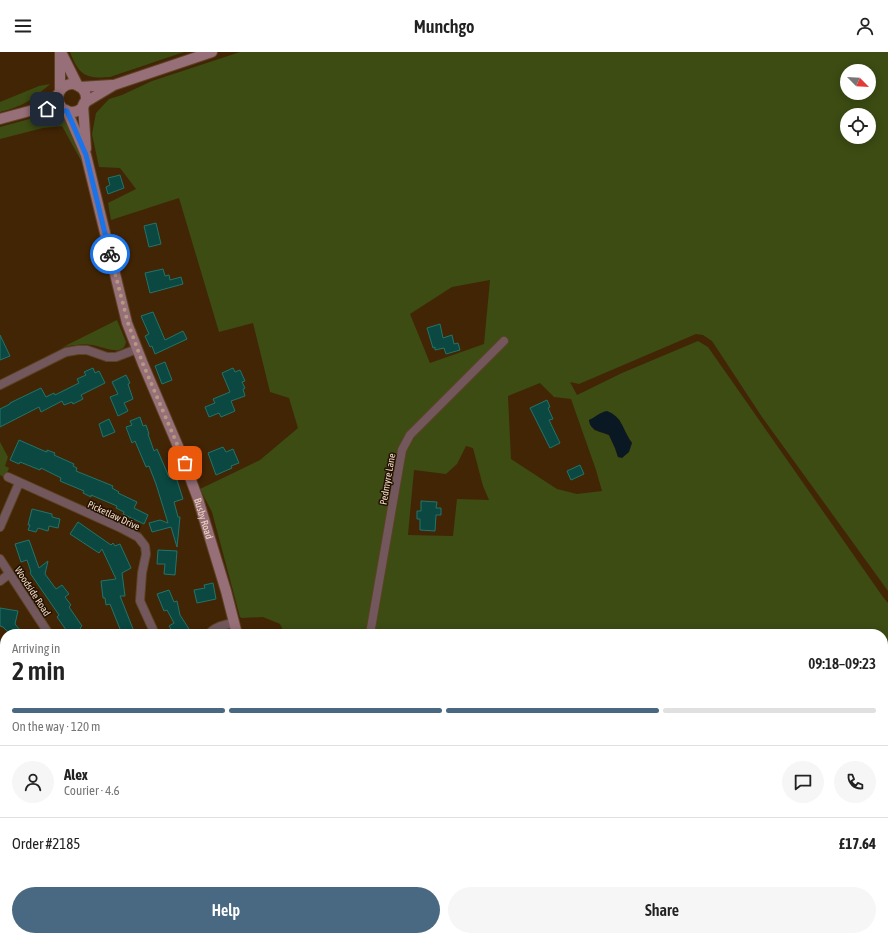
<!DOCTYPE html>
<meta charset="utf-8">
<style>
:root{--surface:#fff;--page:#f6f6f6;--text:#222;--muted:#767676;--line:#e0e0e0;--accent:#496982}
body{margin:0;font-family:"Asap Condensed",sans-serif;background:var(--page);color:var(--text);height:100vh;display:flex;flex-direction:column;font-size:15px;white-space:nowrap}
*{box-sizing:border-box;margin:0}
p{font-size:13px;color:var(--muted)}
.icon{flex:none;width:22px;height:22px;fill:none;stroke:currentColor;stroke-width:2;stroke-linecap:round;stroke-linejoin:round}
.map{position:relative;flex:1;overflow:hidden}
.panel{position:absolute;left:0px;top:577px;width:888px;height:312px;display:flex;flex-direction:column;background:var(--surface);border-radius:16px 16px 0 0;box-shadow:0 2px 10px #0003}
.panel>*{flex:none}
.needle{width:26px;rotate:114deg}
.buttons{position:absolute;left:840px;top:12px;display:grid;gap:8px}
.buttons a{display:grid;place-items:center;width:36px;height:36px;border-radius:50%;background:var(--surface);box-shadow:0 2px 10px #0003;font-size:20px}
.pin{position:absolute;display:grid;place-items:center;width:34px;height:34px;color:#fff;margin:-17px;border-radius:8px;box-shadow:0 2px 6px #0006}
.courier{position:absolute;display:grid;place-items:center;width:40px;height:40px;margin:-20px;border:3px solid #1a73e8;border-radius:50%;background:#fff;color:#222;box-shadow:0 1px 5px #0007}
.summary em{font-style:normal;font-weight:600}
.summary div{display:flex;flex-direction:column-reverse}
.summary{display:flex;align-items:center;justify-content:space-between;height:68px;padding:0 12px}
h1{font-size:26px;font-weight:600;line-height:30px}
.bar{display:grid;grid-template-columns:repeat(4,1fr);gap:6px 4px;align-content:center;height:48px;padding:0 12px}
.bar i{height:5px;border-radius:3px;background:var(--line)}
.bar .on{background:var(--accent)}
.bar p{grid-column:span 4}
.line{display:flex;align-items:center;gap:10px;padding:0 12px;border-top:1px solid var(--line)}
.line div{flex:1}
.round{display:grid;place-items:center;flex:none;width:42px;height:42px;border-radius:21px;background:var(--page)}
.primary-button{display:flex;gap:8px;margin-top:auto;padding:8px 12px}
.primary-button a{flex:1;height:46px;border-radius:24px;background:var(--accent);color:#fff;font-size:16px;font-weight:600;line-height:46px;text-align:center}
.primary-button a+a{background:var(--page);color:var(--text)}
header{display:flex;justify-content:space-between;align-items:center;height:52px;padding:0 12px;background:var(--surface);font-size:18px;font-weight:600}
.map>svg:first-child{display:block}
.green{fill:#3c4c13;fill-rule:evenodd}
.water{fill:#0a1824}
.building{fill:#0a4841;stroke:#23746a}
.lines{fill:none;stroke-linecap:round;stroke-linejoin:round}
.minor-casing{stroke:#5e4224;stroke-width:10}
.secondary-casing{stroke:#5e4224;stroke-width:12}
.minor{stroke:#72585d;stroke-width:8}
.secondary{stroke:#976f78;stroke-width:10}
.done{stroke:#b49a81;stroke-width:4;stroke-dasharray:0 7.2}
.route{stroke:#1a73e8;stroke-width:5}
.labels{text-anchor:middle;stroke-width:3;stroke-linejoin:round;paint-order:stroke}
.street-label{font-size:10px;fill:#f1d9c4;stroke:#211102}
</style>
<header><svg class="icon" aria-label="menu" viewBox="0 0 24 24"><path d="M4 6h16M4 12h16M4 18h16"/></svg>Munchgo<svg class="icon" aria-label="person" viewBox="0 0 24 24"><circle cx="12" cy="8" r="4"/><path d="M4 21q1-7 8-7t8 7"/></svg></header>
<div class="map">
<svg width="888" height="889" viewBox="0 0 888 889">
<rect width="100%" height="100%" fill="#422505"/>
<path class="green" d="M70 0H184L110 25C85 27 79 23 70 0Z
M240 0H888V539L762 365 712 289 703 283 696 282 579 332 570 330 577 343 622 321 698 289 708 295 883 545 888 551V889H530L528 884H883V582H373L395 460 392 451 366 582H285L280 572 263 565 242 566 240 565 212 460 200 437 260 408 298 376 289 346 270 340 253 271 219 280 179 146 111 168 108 151 136 137 120 116 99 115 92 82 96 61 109 47 122 43 152 29ZM847 19H869V41H847ZM847 63H869V85H847ZM490 228 484 292 430 311 410 262 452 235ZM540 331 554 345 571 347 596 418 602 439 577 442 557 437 511 407 508 344ZM595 366 619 367 624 378 632 391 618 405 615 396 609 383 594 378 589 368ZM466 394 473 396 483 434 489 448 457 447 453 484 408 483 414 418 446 422 457 412Z
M50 32C32 48 24 54 0 60V50L39 34Z
M63 65 77 92 83 112 62 74 43 76 0 87V75L33 66 58 67Z
M117 268 126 290C123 306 102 294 92 293 82 292 73 293 63 295Z
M0 390 8 405 5 414 9 416 5 426 0 423Z
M5 709V729L0 727V713Z
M0 735 5 737V755L0 757Z
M0 781H5V884H133L136 889H0Z"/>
<path class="water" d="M607 359C623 365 623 379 632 391L629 400 622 406 618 405 615 396 609 383C600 379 590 379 589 368 596 365 600 360 607 359Z"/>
<path class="building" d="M120 123 124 136 108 142 106 135 110 133 108 126Z
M156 171 161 192 149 195 144 174Z
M163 217 165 224 169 223 170 228 181 225 183 232 150 241 145 221Z
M153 260 165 288 183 279 187 287 155 302 152 294 150 295 145 284 149 282 141 264Z
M440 272 443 286 452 283 454 292 458 291 460 298 446 302 444 296 435 298V295L433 296 427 276Z
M0 283 10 304 0 308Z
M165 310 172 328 162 332 155 314Z
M93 316 95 321 99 319 105 331 81 343 83 347 73 352 72 350 64 353 62 349 41 360 39 355 0 375V357L10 352V351L41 336 46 345 54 341 55 343 79 331 77 327 86 323 84 320Z
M233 316 235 320 240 318 245 329 242 330 245 336 243 337 245 344 231 349 235 359 221 365 219 361 209 365 205 355 215 351 213 347 230 340 222 321Z
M126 323 130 331 128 332 133 347 124 351 128 359 118 364 110 345 118 342 112 330Z
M547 348 550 355 548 356 553 367 549 368 560 391 550 396 530 356Z
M140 365 143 374 146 373 149 382H148L154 399 157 397 169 425 175 422 183 447 174 450 178 465H180L177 495 171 475 152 480 149 471 160 468 168 471 156 432 149 414 146 415 135 389 132 391 126 375 132 373 130 369Z
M109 367 115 380 103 385 99 372Z
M19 388 44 399 47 400V398L55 401 54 403 74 412 73 414 77 416 76 419 113 434 112 436 119 440 118 441 137 450 134 456 148 463 144 472 123 462 124 460 116 456 117 454 91 443V445L83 441 84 439 60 429 61 426 41 416 40 418 20 410 19 412 10 408Z
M223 395 226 400 233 397 239 411 231 414 232 416 216 423 208 401Z
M580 413 584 422 571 428 567 419Z
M421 449 437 450 436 456H441V463H436L435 479 420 478V467H417V459H421Z
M32 457 52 462V465L60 467 58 476 49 474 48 479 38 476 36 480 28 478 30 473H28Z
M78 470 111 493 113 491 115 494 120 492 131 516 122 521 125 544H120L135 582H122L110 552 106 553 105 546H103L101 529 116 527 102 497 99 501 70 482Z
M29 488 39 516 48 509 45 522 56 537 62 533 69 542 65 545 71 553 69 555 82 574 80 576 84 582H69L57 565 59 563 30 521 31 520 27 508 21 510 15 492Z
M158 498 177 499 175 523 164 522 165 512H157Z
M213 531 216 547 197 551 194 538 205 536 204 533Z
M169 538 174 550 177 549 180 563 189 577 181 582H174L169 574 174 571 167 558 164 559 157 542Z
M0 556 18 559 15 572 20 578 16 582H10L3 575 0 574Z"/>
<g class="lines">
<g class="minor-casing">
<path id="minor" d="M0 333 66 300 78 298H87L107 305H116L137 297
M8 425 121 476 138 485 145 494 146 502 142 521 140 549 155 582
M0 475 19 431
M0 507 49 582
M0 529 9 522
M209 582C215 574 225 573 234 571
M370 582 402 398 410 383 504 289
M0 732 5 735
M475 889 478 884"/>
</g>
<g class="secondary-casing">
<g id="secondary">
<path d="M61 0 78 34"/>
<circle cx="72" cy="46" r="14"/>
<path d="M80 35 112 33"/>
<path d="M60 38V0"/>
<path d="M84 51 114 33 212 0"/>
<path d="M83 53 86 97"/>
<path d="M37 57 66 58"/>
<path id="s1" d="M67 59 86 103 127 271 143 312 180 399 198 447 226 539 237 582"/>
<path d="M0 67 37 57 58 43"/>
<path d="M294 884V889"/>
</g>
</g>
<use href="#minor" class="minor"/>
<use href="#secondary" class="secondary"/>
</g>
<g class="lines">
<path class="done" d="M110 202 128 271 143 312 185 411"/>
<path class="route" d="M47 57 67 59 86 103 110 202"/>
</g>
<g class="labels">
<g class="street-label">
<text transform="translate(387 427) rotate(-80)" y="4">Pedmyre Lane</text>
<text transform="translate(114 463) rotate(25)" y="4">Picketlaw Drive</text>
<text dy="4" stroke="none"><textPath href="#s1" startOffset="431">Busby Road</textPath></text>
<text transform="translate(33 539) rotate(57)" y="4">Woodside Road</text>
</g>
</g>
</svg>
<div class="buttons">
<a><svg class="needle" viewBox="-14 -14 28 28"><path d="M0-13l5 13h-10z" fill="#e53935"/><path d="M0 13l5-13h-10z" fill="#767676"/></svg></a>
<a><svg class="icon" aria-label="locate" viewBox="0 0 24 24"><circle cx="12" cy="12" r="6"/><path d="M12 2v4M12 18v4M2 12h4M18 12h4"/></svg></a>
</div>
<div class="pin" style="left:185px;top:411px;background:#ea580c"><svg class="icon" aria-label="bag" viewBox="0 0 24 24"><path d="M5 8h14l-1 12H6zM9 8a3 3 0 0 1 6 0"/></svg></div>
<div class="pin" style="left:47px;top:57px;background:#1f2937"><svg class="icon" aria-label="home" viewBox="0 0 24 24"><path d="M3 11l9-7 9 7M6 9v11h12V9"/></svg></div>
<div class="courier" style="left:110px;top:202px"><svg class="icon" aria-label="bike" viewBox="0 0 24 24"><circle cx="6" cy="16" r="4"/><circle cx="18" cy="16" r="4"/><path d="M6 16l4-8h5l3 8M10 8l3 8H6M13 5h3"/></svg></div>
<section class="panel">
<div class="summary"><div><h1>2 min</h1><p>Arriving in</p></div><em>09:18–09:23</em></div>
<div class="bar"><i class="on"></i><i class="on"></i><i class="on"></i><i></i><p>On the way · 120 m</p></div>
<div class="line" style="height:72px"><a class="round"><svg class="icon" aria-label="person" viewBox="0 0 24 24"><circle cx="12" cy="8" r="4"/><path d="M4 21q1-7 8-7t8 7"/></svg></a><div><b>Alex</b><p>Courier · 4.6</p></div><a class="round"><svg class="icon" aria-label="chat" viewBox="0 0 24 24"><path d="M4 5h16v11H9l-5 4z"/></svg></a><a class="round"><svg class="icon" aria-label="phone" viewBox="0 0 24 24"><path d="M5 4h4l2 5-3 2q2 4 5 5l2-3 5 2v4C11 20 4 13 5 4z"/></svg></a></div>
<div class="line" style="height:52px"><div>Order #2185</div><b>£17.64</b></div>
<div class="primary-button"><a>Help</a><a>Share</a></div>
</section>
</div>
